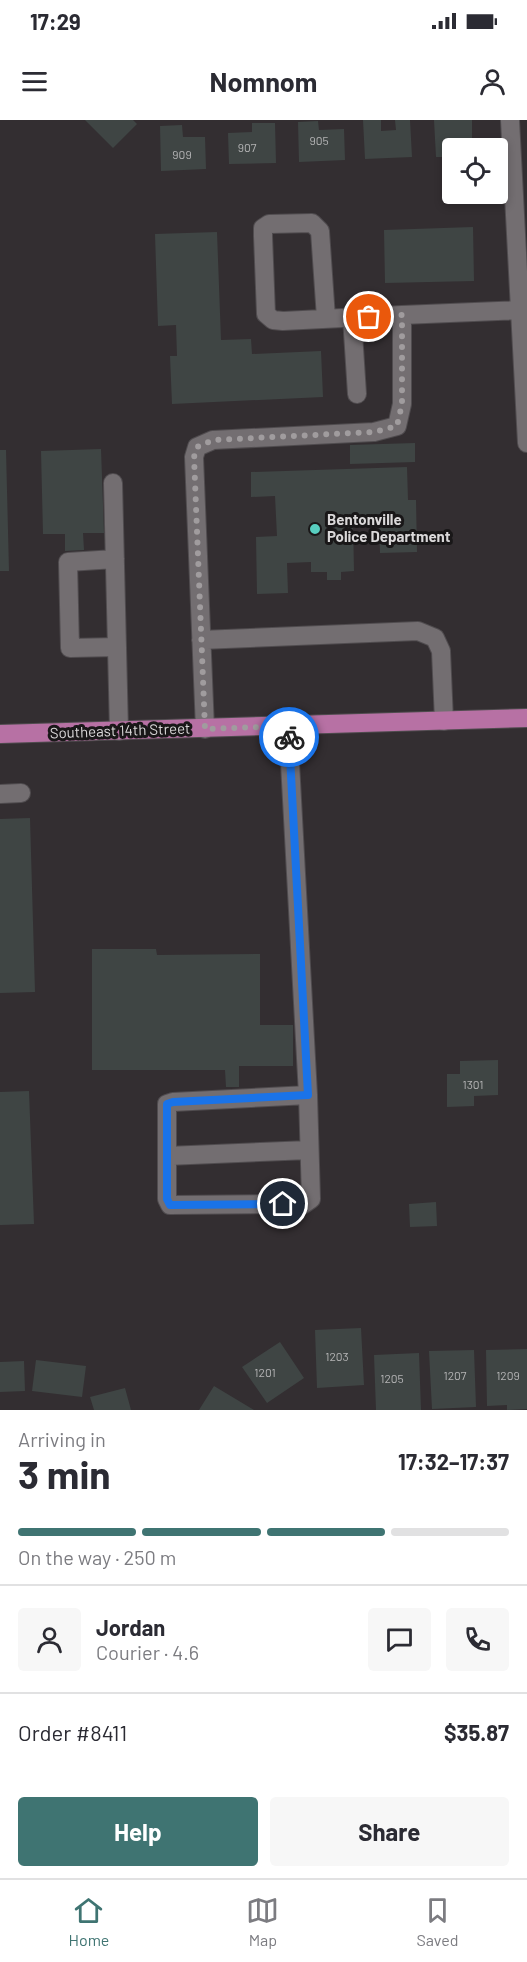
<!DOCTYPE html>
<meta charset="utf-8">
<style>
:root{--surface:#fff;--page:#f7f7f7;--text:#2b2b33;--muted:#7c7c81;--line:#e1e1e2;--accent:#3f7472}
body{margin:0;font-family:Barlow,sans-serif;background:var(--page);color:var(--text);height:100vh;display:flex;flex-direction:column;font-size:22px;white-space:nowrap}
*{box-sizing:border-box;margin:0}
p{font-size:20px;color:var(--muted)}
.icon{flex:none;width:33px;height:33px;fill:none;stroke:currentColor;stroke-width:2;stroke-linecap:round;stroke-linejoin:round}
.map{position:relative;height:1290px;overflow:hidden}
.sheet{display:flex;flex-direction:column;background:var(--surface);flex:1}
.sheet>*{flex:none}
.fabs{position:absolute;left:442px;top:18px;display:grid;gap:12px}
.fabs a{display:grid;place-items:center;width:66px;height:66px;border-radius:6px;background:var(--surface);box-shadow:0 3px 9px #0003;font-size:30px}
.pin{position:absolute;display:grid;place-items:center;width:51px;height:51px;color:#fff;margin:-26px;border:3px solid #fff;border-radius:50%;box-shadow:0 2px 6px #0007}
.courier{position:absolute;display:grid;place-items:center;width:60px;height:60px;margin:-30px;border:4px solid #1a73e8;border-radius:50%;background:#fff;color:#222;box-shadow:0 2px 8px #0007}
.headline em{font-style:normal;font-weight:700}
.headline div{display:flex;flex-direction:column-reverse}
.headline{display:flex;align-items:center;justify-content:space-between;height:102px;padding:0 18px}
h1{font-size:39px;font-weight:700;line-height:45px}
.bar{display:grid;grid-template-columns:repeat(4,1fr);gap:9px 6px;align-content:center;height:72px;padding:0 18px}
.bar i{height:8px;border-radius:4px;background:var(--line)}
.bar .on{background:var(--accent)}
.bar p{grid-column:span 4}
.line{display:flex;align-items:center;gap:15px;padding:0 18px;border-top:2px solid var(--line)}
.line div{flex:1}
.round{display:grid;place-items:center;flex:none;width:63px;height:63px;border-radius:6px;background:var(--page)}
.cta{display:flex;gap:12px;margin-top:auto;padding:12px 18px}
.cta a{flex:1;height:69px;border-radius:6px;background:var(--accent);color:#fff;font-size:24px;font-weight:700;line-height:69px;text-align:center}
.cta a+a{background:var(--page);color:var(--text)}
.status{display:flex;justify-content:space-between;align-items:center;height:42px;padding:0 30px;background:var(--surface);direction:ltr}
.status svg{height:16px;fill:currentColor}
header{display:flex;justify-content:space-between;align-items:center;height:78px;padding:0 18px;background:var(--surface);font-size:27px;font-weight:700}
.tabs{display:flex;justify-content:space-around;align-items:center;height:84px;border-top:2px solid var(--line);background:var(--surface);font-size:16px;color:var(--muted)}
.tabs a{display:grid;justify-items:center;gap:3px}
.tabs .on{color:var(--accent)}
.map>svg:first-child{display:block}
.building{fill:#3f4544}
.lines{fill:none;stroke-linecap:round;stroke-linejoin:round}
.minor-casing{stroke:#504c4f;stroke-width:20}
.major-casing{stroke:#504c4f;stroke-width:20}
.minor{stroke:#736e71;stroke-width:18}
.major{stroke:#b771a4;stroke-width:18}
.done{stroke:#a09c9e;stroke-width:6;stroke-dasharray:0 10.8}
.route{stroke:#1a73e8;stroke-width:8}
.poi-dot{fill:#58cec0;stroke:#191718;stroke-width:2}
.labels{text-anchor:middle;stroke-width:6;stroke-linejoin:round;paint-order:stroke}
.number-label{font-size:12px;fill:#b3b3b4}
.poi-label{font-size:15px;font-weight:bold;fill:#dad8d9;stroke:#191718;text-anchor:start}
.street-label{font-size:15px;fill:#dad8d9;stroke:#191718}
</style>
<div class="status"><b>17:29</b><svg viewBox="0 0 49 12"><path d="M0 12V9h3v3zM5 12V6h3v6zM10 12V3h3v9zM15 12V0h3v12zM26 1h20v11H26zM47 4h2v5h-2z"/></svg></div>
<header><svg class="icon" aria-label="menu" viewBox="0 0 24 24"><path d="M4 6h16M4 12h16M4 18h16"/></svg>Nomnom<svg class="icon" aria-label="person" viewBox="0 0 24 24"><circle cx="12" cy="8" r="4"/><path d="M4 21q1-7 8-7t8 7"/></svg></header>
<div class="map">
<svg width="527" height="1290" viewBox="0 0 527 1290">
<rect width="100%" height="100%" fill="#332e31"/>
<path class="building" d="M85 0H133L137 4 113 28Z
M363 0H381V11L396 10 395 0H410L412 37 365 39Z
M434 0H472V28H453V37H436Z
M318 1 319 10 344 9 345 40 299 42 298 2Z
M252 3H275L276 43 229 44 228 13 252 12Z
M182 5 183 17H205L206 49 161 51 160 6Z
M473 107 474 161 385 163 384 110Z
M217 112 221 220 251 219 252 234 321 231 323 277 172 284 170 236H177L176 205 158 206 155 114Z
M415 323V342L350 344V325Z
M101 329 104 413H83L84 430 65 431V414H43L41 331Z
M0 330H6L9 451H0Z
M407 347 408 380H416L417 432 380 433 379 401 353 402 354 451 341 452V460H327V452H311V442L287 443 288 473 257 474 256 417 277 416 275 376 251 377V352Z
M30 698 35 872 0 873V699Z
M92 829H156L157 835 260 834V905H293V946H239V967H226L225 950H92Z
M498 940V975L474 976V986L447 987V954H460V941Z
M29 971 34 1104 0 1105V972Z
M436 1082 437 1106 410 1107 409 1084Z
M361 1208 364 1265 317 1268 315 1210Z
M280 1222 304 1258 267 1283 242 1247Z
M527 1229V1289L507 1290V1285L487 1286 486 1230Z
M474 1230 476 1287 432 1289 429 1231Z
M419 1233 421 1290H376L374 1235Z
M36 1240 86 1246 82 1277 32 1271Z
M24 1241 25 1271 0 1272V1242Z
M214 1266 254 1290H199Z
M125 1268 131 1290H94L90 1277Z"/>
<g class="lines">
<g class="minor-casing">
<path id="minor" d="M510 0 527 323
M352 197 357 274
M326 198 320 111 312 103 269 104 263 108V116L266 194 273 200 283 201 402 195
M113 363 119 611
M115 439 68 442 70 528 117 527
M201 520 418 511 435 518 441 531 444 601
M288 606 308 975 311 1079 304 1084 170 1085 167 1079V984L173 982 308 975
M205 609 194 337 197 327 213 320 374 312 397 306 402 284V195L519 190
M0 674 21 673
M167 1036 309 1030"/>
</g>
<g class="major-casing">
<path id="major" d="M0 614 527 598"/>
</g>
<use href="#minor" class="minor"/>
<use href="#major" class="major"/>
</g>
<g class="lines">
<path class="done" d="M289 617 288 606 205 609 194 337 197 327 213 320 374 312 397 306 402 284V195L369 197"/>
<path class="route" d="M283 1084 170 1085 167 1079V984L173 982 308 975 289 617"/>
</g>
<circle class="poi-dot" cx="315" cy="409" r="6"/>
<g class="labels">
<g class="number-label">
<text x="319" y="25">905</text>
<text x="247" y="32">907</text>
<text x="182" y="39">909</text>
<text x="473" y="969">1301</text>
<text x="337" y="1241">1203</text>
<text x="265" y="1257">1201</text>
<text x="455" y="1260">1207</text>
<text x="508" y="1260">1209</text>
<text x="392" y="1263">1205</text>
</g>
<g class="poi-label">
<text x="327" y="405">Bentonville<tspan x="327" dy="17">Police Department</tspan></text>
</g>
<g class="street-label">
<text transform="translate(120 611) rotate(-2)" y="5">Southeast 14th Street</text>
</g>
</g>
</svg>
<div class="fabs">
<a><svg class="icon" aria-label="locate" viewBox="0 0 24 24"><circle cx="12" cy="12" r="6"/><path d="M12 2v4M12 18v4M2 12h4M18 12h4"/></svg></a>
</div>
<div class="pin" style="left:369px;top:197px;background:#ea580c"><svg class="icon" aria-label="bag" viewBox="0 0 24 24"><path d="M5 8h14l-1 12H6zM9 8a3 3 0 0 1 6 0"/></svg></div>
<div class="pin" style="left:283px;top:1084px;background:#1f2937"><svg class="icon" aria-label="home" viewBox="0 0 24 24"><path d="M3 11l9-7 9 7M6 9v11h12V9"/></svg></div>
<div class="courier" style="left:289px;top:617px"><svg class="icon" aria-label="bike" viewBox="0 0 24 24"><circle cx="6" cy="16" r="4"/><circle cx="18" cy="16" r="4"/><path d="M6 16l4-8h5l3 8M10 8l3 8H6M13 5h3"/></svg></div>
</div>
<section class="sheet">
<div class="headline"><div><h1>3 min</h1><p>Arriving in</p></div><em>17:32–17:37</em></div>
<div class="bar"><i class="on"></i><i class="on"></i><i class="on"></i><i></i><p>On the way · 250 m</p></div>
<div class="line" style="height:108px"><a class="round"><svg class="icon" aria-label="person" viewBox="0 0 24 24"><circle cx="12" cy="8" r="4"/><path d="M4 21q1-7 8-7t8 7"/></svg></a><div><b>Jordan</b><p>Courier · 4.6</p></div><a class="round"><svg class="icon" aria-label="chat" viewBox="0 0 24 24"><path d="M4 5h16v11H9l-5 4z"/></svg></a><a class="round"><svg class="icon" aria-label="phone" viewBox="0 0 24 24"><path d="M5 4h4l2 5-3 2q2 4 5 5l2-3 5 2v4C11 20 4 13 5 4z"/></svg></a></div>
<div class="line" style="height:78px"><div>Order #8411</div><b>$35.87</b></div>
<div class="cta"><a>Help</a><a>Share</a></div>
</section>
<nav class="tabs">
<a class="on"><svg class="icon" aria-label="home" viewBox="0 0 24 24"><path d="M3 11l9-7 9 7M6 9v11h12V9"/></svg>Home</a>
<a><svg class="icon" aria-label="map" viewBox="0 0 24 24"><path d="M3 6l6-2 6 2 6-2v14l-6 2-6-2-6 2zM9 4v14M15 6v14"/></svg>Map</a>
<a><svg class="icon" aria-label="saved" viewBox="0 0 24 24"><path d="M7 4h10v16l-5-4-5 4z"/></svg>Saved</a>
</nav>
